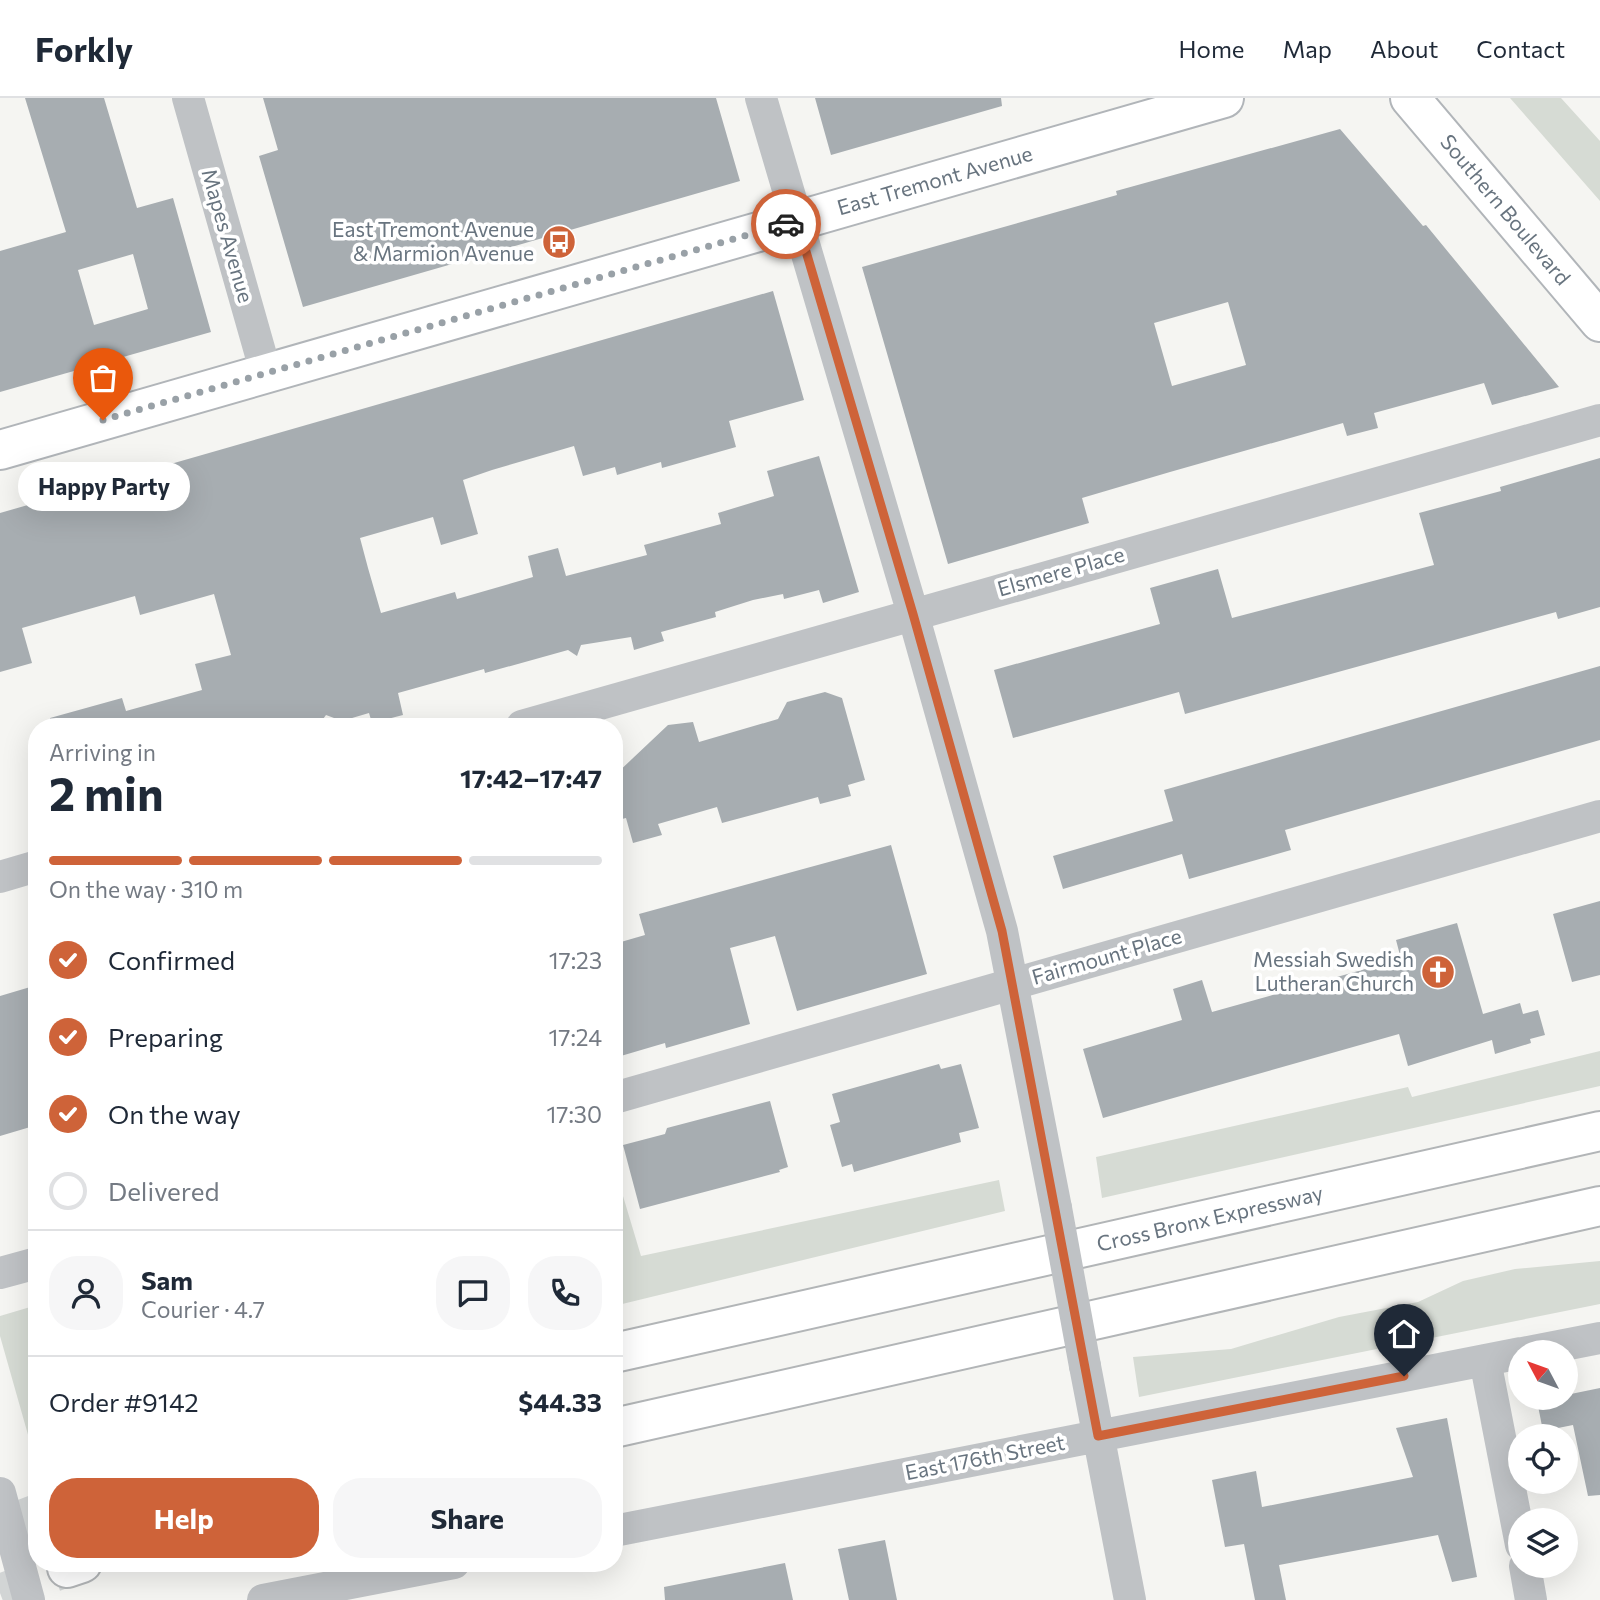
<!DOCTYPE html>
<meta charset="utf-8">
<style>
:root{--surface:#fff;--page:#f6f6f7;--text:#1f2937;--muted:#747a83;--line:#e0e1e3;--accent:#ce6339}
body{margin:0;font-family:Commissioner,sans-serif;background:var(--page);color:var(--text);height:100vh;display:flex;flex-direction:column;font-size:26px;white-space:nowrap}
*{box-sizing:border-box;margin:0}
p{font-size:23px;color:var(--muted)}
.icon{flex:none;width:38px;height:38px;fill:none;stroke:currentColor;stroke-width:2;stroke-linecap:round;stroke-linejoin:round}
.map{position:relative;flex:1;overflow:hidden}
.sheet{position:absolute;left:28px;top:620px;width:595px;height:854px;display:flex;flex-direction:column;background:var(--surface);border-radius:28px;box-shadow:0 7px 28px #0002}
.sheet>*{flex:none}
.needle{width:46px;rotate:311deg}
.buttons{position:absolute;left:1508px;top:1242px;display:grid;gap:14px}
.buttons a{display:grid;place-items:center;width:70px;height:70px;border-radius:50%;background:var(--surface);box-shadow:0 7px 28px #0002;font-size:35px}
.pin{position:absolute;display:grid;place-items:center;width:60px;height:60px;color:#fff;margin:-72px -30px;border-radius:50% 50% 50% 0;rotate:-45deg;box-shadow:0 0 7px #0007}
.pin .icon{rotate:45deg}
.courier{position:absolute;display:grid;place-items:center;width:70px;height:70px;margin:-35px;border:5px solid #ce6339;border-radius:50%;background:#fff;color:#222;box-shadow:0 2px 9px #0007}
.bubble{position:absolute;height:49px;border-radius:24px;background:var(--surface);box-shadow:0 7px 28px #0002;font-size:23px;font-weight:700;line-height:49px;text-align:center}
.headline em{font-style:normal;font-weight:700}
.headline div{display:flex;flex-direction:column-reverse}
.headline{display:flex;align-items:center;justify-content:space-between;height:119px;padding:0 21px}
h1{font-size:46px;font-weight:700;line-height:52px}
.bar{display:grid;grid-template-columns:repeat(4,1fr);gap:10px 7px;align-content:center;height:84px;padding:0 21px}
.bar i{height:9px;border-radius:5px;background:var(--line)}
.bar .selected{background:var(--accent)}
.bar p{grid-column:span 4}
.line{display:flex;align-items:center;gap:18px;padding:0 21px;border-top:2px solid var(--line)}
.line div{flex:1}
.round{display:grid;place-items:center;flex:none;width:74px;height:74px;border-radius:28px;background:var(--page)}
ol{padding:0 21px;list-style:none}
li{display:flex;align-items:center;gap:21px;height:77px}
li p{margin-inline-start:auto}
li .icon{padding:7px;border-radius:50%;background:var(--accent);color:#fff;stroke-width:4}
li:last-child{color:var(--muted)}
li i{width:38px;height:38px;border:4px solid var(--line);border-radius:50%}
.primary-button{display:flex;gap:14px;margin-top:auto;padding:14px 21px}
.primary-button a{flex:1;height:80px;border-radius:28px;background:var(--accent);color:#fff;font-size:28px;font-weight:700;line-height:80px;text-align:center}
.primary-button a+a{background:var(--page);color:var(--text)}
header{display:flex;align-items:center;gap:42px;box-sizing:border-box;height:98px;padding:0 35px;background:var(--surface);border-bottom:2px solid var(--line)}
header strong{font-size:33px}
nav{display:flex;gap:38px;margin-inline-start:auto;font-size:24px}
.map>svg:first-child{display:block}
.green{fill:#d6dbd4}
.building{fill:#a7adb1;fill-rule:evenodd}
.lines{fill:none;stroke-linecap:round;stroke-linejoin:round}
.highway-tunnel{stroke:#d2d5d5;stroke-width:38;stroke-dasharray:38 19;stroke-linecap:butt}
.secondary-casing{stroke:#b1b5b9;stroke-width:42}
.highway-casing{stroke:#b2b5b7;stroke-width:42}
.street{stroke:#bfc2c5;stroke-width:32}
.secondary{stroke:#fff;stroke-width:38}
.highway{stroke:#fff;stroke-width:38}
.street-bridge{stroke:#bfc2c5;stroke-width:32}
.done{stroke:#99a1a7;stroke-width:7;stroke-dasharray:0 12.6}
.route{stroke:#ce6339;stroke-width:9}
.labels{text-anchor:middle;stroke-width:7;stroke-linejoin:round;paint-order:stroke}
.street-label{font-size:21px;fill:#68747f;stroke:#fff}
.poi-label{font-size:21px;fill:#68747f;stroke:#fff;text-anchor:end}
</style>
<header>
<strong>Forkly</strong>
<nav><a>Home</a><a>Map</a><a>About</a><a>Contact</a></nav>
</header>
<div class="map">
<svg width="1600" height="1502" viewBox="0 0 1600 1502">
<rect width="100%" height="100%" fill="#f5f5f2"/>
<path class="green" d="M1510 0H1561L1600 43V103Z
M1600 953V988L1102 1100 1096 1059 1408 989 1412 999Z
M614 1068 641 1158 999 1082 1005 1113 614 1208Z
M1600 1163V1206L1139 1299 1133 1259 1231 1251 1339 1219 1418 1204 1463 1183 1515 1171Z
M37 1207V1365H36L0 1238V1218Z"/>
<path class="building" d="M25 0H104L137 110 173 100 211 234 0 294V153L66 134ZM133 156 148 211 94 227 78 172Z
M263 0H716L740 83 303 209 259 58 278 52Z
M815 0H1001L1002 8 831 57Z
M1340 31 1423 128 1426 127 1559 289 1492 307 1484 285 1374 315 1378 330 1347 338 1343 325 1170 374 1082 400 1089 425 948 466 862 169 1117 97 1116 93ZM1228 204 1246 267 1172 288 1154 225Z
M773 193 804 302 729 323 736 349 662 370 661 364 617 377 615 369 583 378 574 348 492 372 463 382 478 436 441 447 433 419 360 440 368 470 381 515 455 494 457 501 533 479 528 458 558 450 566 478 647 457 644 447 721 426 718 415 774 398 767 373 819 358 859 494 823 505 819 492 784 501 783 496 753 502 715 514 716 519 661 534 664 543 634 552 631 539 581 547 577 558 568 552 485 575 484 571 398 595 403 617 372 625 369 615 342 623 326 617 318 628H51L50 620 122 600 126 613 202 592 195 566 231 557 214 496 140 517 135 498 22 530 32 565 0 574V415Z
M1600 360V509L1558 521 1556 514 1185 616 1179 594 1013 640 994 572 1160 526 1150 490 1218 471 1232 520 1434 467 1419 415 1501 393 1500 389Z
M1600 568V642L1285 732 1291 752 1189 781 1182 756 1063 791 1053 758 1173 723 1164 692Z
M825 594 842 600 865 682 848 687 851 698 820 706 818 699 722 725 717 709 658 726 662 737 633 745 626 720 614 723V678L668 627 693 624 699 644 778 621 787 604Z
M891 747 927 876 797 913 775 838 730 850 750 926 666 950 665 945 614 960V846L645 837 639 816Z
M1600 803V877L1572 884 1553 816Z
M1457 825 1483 916 1520 905 1523 916 1538 912 1545 937 1530 941 1531 945 1495 956 1492 942 1408 968 1399 936 1103 1020 1083 951 1182 922 1173 891 1202 882 1212 914 1401 861 1396 842Z
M37 887V1027L0 1038V898Z
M939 966 941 971 961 966 979 1030 959 1035 961 1044 854 1074 852 1066 842 1069 830 1027 840 1024 832 996Z
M770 1003 788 1069 779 1072 780 1074 640 1111 623 1047 665 1036 667 1030Z
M1600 1290V1397L1588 1398 1573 1327 1543 1333 1537 1303 1566 1300V1297Z
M1447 1320 1477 1479 1452 1484 1438 1437 1279 1467 1286 1502H1255L1244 1446 1225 1449 1212 1382 1256 1373 1262 1409 1413 1379 1396 1330Z
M885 1442 897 1502H849L838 1451Z
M785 1465 793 1502H665L664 1489Z"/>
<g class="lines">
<path class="highway-tunnel" d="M0 1429 37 1415
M0 1495 67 1470"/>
<g class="secondary-casing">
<path id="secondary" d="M1410 0 1600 224
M0 352 1224 0"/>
</g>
<g class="highway-casing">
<path id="highway" d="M614 1255 1600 1033
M614 1330 1600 1108
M67 1470 82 1465"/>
</g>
<path class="street" d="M188 0 266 275
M761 0 913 516 1002 833 1056 1110
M522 628 1600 322
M0 779 37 768
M614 1000 1600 718
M0 1175 37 1165
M1523 1255 1600 1240
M1485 1262 1521 1447
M1085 1268 1130 1502
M0 1395 29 1502
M614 1433 1521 1255
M1525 1468 1531 1502
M263 1502 454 1465"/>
<use href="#secondary" class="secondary"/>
<use href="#highway" class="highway"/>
<path class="street-bridge" d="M1056 1110 1085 1268"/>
</g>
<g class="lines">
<path class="done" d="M103 322 786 126"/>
<path class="route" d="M786 126 797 123 913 516 1002 833 1098 1338 1404 1278"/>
</g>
<defs>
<g id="bus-disc" transform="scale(1.75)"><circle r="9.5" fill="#ce6339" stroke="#fff"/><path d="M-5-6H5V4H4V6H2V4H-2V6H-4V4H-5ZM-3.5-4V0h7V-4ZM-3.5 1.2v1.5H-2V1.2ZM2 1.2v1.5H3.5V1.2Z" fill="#fff"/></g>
<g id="church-disc" transform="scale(1.75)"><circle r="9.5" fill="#ce6339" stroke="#fff"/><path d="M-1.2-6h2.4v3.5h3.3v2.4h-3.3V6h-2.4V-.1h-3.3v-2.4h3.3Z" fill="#fff"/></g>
</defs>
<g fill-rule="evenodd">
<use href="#bus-disc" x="559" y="144"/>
<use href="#church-disc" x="1438" y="874"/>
</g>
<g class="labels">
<g class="street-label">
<text transform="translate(935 83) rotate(-16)" y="7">East Tremont Avenue</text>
<text transform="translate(1505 112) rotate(50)" y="7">Southern Boulevard</text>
<text transform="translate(227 138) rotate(74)" y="7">Mapes Avenue</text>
<text transform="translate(1061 474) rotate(-16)" y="7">Elsmere Place</text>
<text transform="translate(1107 859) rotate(-16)" y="7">Fairmount Place</text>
<text transform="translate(1210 1121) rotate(-13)" y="7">Cross Bronx Expressway</text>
<text transform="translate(985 1360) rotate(-11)" y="7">East 176th Street</text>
</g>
<g class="poi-label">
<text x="534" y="139">East Tremont Avenue<tspan x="534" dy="24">&amp; Marmion Avenue</tspan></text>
<text x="1414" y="869">Messiah Swedish<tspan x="1414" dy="24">Lutheran Church</tspan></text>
</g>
</g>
</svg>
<div class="buttons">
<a><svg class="needle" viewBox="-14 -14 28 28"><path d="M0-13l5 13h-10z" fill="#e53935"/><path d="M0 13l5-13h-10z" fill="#747a83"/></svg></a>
<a><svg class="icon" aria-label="locate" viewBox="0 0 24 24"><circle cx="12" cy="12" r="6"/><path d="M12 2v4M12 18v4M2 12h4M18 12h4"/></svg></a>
<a><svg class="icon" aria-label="layers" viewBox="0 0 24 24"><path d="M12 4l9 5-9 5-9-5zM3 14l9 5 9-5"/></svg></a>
</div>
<div class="pin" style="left:103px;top:322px;background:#ea580c"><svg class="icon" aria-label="bag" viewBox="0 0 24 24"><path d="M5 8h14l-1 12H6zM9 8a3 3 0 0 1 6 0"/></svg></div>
<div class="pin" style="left:1404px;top:1278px;background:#1f2937"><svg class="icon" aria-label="home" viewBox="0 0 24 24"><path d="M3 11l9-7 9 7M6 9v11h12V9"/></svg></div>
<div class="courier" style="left:786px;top:126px"><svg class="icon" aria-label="car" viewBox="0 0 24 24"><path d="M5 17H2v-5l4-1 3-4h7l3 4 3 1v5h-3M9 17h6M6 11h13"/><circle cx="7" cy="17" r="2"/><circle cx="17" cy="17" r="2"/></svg></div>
<div class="bubble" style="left:18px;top:364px;width:172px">Happy Party</div>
<section class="sheet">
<div class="headline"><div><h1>2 min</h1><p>Arriving in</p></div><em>17:42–17:47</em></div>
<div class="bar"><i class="selected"></i><i class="selected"></i><i class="selected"></i><i></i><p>On the way · 310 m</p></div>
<ol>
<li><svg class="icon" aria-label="check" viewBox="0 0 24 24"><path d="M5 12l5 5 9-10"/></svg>Confirmed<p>17:23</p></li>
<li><svg class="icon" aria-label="check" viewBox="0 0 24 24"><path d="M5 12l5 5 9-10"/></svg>Preparing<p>17:24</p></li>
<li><svg class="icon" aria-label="check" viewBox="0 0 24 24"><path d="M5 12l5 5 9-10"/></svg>On the way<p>17:30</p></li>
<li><i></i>Delivered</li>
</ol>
<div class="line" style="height:126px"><a class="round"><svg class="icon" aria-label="person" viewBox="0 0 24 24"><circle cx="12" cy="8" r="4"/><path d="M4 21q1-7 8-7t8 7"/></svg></a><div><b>Sam</b><p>Courier · 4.7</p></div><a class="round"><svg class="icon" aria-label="chat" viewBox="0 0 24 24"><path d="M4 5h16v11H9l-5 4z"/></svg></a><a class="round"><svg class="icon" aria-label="phone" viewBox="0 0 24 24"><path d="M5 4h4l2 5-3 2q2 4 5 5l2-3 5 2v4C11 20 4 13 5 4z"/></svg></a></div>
<div class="line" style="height:91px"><div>Order #9142</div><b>$44.33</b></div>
<div class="primary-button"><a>Help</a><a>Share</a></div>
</section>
</div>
